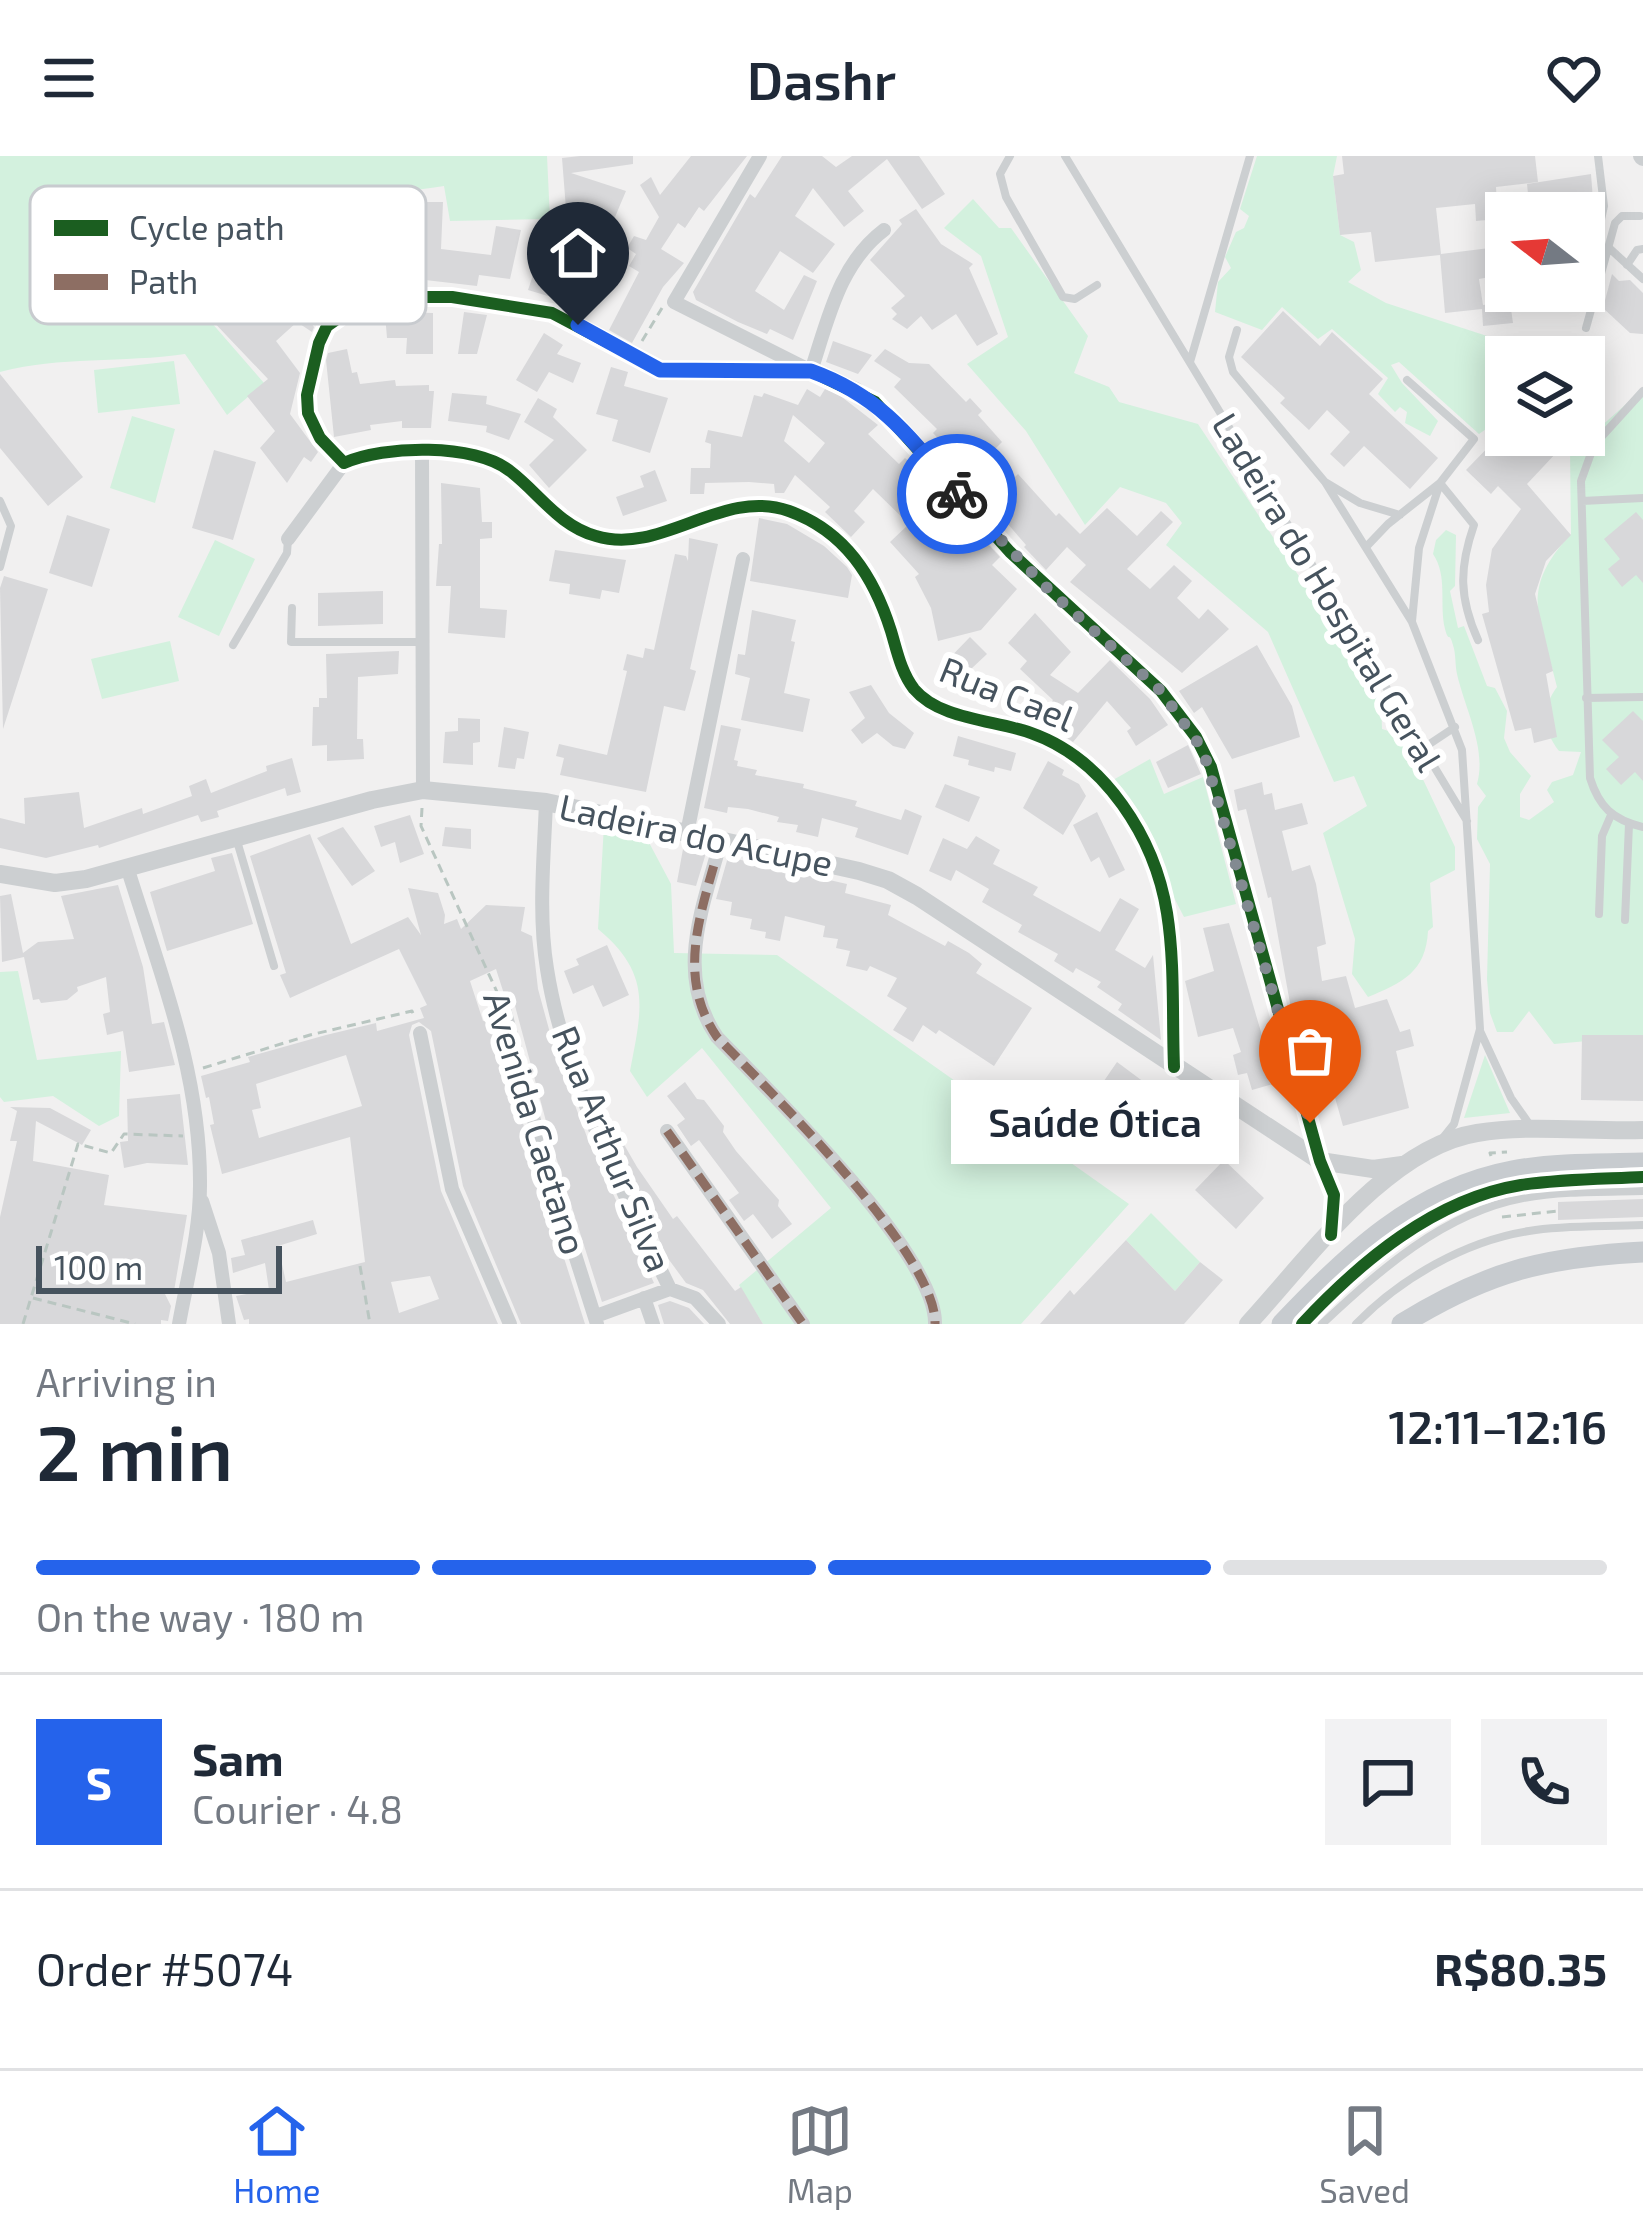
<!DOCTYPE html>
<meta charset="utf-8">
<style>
:root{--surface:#fff;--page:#f2f2f3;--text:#1f2937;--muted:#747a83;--line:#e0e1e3;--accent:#2563eb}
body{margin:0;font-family:"Exo 2",sans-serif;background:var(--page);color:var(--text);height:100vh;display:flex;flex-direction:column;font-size:45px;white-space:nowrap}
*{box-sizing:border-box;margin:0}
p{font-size:39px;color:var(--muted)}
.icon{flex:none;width:66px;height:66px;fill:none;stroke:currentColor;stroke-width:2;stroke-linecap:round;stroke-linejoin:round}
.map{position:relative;height:1168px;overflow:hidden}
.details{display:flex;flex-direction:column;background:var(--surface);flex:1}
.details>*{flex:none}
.needle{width:78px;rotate:287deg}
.controls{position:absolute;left:1485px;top:36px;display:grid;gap:24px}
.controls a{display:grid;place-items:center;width:120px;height:120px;border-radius:0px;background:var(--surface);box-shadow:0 6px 30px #0003;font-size:60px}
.scale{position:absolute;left:36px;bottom:30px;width:246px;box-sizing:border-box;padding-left:12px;border:6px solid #46535e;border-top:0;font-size:33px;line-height:42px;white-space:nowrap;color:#46535e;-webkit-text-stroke:9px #fff;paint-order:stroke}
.pin{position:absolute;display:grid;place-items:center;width:102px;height:102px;color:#fff;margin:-123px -51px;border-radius:50% 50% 50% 0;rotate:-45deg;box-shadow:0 0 12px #0007}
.pin .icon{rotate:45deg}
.courier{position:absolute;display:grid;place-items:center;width:120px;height:120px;margin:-60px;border:9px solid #2563eb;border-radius:50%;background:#fff;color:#222;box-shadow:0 3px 15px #0007}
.bubble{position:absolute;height:84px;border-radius:0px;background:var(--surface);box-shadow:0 6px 30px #0003;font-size:39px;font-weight:600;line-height:84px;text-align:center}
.overview em{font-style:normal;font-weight:600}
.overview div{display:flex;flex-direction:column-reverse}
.overview{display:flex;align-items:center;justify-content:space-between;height:204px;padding:0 36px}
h1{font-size:78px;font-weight:600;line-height:90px}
.bar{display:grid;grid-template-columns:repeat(4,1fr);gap:18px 12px;align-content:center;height:144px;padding:0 36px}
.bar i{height:15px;border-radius:9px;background:var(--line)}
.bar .on{background:var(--accent)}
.bar p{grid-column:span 4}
.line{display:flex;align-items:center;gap:30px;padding:0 36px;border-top:3px solid var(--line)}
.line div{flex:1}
.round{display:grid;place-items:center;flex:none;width:126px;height:126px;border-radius:0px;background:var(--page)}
header{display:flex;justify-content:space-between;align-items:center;height:156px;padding:0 36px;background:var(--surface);font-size:54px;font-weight:600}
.tabs{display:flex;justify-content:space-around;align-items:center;height:168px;border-top:3px solid var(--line);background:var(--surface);font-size:33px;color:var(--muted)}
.tabs a{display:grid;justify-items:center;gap:6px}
.tabs .on{color:var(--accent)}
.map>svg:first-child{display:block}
.green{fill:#d3f1de}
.building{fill:#d8d8da;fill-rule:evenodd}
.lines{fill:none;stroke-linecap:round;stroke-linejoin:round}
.path{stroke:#b9c6c1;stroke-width:3;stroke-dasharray:9 6;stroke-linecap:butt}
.service{stroke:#cccfd1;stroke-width:8}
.minor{stroke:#cccfd1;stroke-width:14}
.tertiary{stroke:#cccfd1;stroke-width:18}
.primary{stroke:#c7cbcf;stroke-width:21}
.quiet{stroke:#8d6e63;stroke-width:9;stroke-dasharray:18 9;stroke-linecap:butt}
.cycleway-casing{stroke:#fff;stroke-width:20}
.cycleway{stroke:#1b5e20;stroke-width:12}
.done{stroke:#828a91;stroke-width:12;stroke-dasharray:0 21.6}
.route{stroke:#2563eb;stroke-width:15}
.labels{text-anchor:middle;stroke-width:12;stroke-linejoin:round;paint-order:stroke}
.street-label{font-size:36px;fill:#46535e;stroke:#fff}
.key{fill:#fff;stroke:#c8cbcf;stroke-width:3}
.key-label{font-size:33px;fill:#46535e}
</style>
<header><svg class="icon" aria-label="menu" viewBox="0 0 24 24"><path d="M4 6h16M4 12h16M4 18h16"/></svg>Dashr<svg class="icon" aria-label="heart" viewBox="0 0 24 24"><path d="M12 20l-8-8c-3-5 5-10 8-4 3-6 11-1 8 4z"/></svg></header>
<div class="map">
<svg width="1643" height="1168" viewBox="0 0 1643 1168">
<rect width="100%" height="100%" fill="#f1f0f0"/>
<path class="green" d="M0 0H547L550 63 450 65 444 30C350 44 237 46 164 112L264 227 227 259 185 198C124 207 59 200 0 216Z
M1257 0H1337L1333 20 1340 79 1354 86 1361 114 1348 126 1386 147 1533 195 1548 196 1546 201H1506V259L1479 278 1399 206 1391 209 1402 227 1438 265 1430 280 1405 267 1407 256 1400 251 1395 256 1378 238 1388 222 1332 173 1318 183 1282 151 1262 174 1215 156 1218 126 1231 112 1225 101 1236 76 1244 72 1249 60 1240 53Z
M973 43 999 72H1011L1088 180 1074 217 1109 231 1119 246 1198 268 1381 544 1382 573 1402 579 1455 691V714L1430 727 1433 771 1428 775C1426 816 1402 827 1368 841L1352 818 1355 783 1323 677 1367 650 1354 620 1334 626 1268 476 1166 389 1182 367 1166 347 1120 331 1085 369 1026 275 967 208 1008 181 981 100 944 72Z
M174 205 180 248 98 257 94 214Z
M1643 233V880L1554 888 1529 855 1513 876H1497L1490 857 1487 823 1490 708 1477 683 1478 651 1486 640 1477 628C1487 593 1465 553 1457 518 1455 509 1456 498 1453 489 1449 474 1449 488 1445 473 1439 448 1448 420 1433 398L1436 384 1446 374 1456 379 1455 430 1450 435 1458 472 1464 470 1487 530 1495 532 1507 555 1504 582 1510 596 1531 620 1520 638V661L1529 664 1554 646 1547 634 1552 626 1573 619 1581 596 1559 595C1543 575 1541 552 1557 531 1541 462 1517 436 1571 378L1570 293 1554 279H1584V258L1590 257V280Z
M132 260 175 273 155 347 110 332Z
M215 384 255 403 219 480 178 461Z
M170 485 179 525 102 543 91 503Z
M1150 603 1164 638 1203 621 1236 748 1184 761 1113 624Z
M604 669 645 679 671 728 674 797 777 799 1129 1048 1021 1168H763L739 1129 831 1052 702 892 647 941 630 915C642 852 652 818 598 773Z
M18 815 37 904 121 895 119 960 99 970 53 940 4 946 0 941V816Z
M1485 899 1510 957 1464 962Z
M1151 1057 1200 1106 1175 1135 1126 1084Z"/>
<path class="building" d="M580 0H633V8L571 17 626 35 615 61 576 52 566 73 558 98 595 109 578 149 528 134 556 50 566 53 562 2Z
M691 0H747L704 55 699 51 685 72 678 67 661 93 684 107 663 131 632 187 609 174 639 116 629 110 636 98 627 92 634 80 646 84 659 61 640 29 651 21 660 39Z
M782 0H822L836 11 852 0H919L945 38 922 53 887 3 848 35 864 55 844 71 813 32 795 60 835 88 813 117 780 95 755 135 784 154 804 119 817 125 793 184 770 173 767 178 738 166 696 144 693 136 750 38 755 42Z
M1342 0H1535L1538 26 1496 31 1498 63 1476 65 1475 48 1436 52 1441 98 1506 90V118L1479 123 1483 149 1510 146 1513 167 1483 170 1482 153 1445 157 1440 99 1375 106 1371 76 1340 79 1333 20 1344 18Z
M1591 18 1594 57H1530L1527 28Z
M417 46H443L441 93 491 99 496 70 521 74 510 123 479 119 477 130 382 119 379 75 354 78 352 53 417 52Z
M916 53 941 88 973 108 969 112 998 178 977 190 956 158 932 174 921 160 907 173 892 163 897 158 891 152 905 140 870 104 902 68 899 64Z
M208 84 224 106 256 84 314 171 312 176 297 166 276 185 300 217 290 258 318 296 311 306 304 301 287 327 260 292 275 275 247 240 268 223 207 159 224 142 205 120 209 117 191 95Z
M1612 118 1619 125 1630 124 1643 137V178L1630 177 1603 152Z
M1283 155 1320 190 1332 176 1383 223 1369 238 1438 302 1410 333 1364 290 1344 311 1330 298 1350 276 1327 254 1309 274 1280 247 1285 242 1241 201Z
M399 156 433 157V198H406L407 182H387L385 158Z
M464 156 487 159 477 198H458Z
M544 177 563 189 557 198 581 207 573 227 549 216 537 236 516 224Z
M833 185 872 199 858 218 826 206Z
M347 193 352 217 357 216 360 228 395 224 396 230 429 229V235H434L431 272H402V265L370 269 371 274 334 281 326 204 328 197Z
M885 193 909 207 929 208 966 246 970 242 982 255 978 259 1002 286 988 300 1012 324 1018 318 1056 360 1059 357 1080 378 1107 352 1137 380 1161 355 1173 366 1127 413 1150 433 1174 409 1192 425 1177 442 1199 463 1208 453 1229 473 1182 517 1070 426 1086 409 1067 391 1046 414 1024 391 1026 389 1007 367 1011 363 986 336 979 342 964 326 972 319 933 277 937 273 894 231 901 223 874 205Z
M611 211 628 216 624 230 668 242 650 297 612 285 618 264 596 258Z
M0 218 83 321 48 350 0 292Z
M807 233 820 241 825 233 838 238 878 269 868 278 899 308 905 302 918 314 910 322 931 342 920 352 945 378 962 360 1000 401 992 409 1017 433 981 474 938 485 931 452 915 421 919 418 890 386 909 368 873 333 854 355 865 366 851 381 825 356 830 351 795 319 784 337H775L774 328 749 326 705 327 704 338H690L691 312H710L711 288 705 286 708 274 742 281 754 239 762 241 764 237 798 249ZM793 259 825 287 809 307 784 285Z
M452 237 487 240 486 248 521 258 509 284 486 276 487 270 448 265Z
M538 242 557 253 553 261 587 294 549 332 529 309 554 284 524 266Z
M1500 279H1573L1527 328 1571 379 1546 405 1535 438 1553 515 1546 518 1557 581 1534 587 1531 572 1515 575 1482 458 1489 456 1486 429 1492 393 1521 353 1498 330 1491 338 1466 314Z
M214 294 256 306 233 384 192 372Z
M655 314 667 345 623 360 616 341 644 331 640 320Z
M441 327 480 332 482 366H492V382L480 383V452L507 454 505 482 448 477 451 430H436L439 388H442Z
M1636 356 1643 364V427L1636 419 1622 431 1608 413 1620 403 1604 383Z
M67 359 110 373 92 431 49 417Z
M759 362 787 368 824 390 847 411 852 419 848 442 750 425Z
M689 382 718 388 690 513 696 515 685 555 664 550 646 636 560 619 564 602 556 600 559 588 607 599 627 515 623 514 627 498 643 502 645 492 654 494 675 398 686 400 688 405Z
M555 394 626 404 619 437 602 434 600 443 569 438 570 428 549 425Z
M4 420 48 433 3 573 0 432Z
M383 435V468L318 470V437Z
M752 454 796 464 791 485 795 486 784 537 810 543 803 576 741 564 750 522 735 518 738 498 745 499Z
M1035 457 1071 496 1050 519 1078 537 1110 504 1150 543 1168 569 1136 590 1127 575 1131 572 1107 545 1073 586 1039 563 1053 544 1020 513 1027 505 1008 487Z
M970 481 987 498 953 530 938 514Z
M1257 489 1292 550 1300 581 1232 603 1202 551 1194 557 1179 535Z
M399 495 398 518 358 521 357 583H363L364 603 327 605V589L312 590 313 551H319V542H327L326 498Z
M871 529 889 557 914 577 905 593 893 590 877 577 862 588 851 574 865 562 849 536Z
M1633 555 1643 565V625L1635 616 1621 629 1606 613 1619 601 1602 584Z
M458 562 480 563V586L473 587V609L443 607 445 576 458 575Z
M721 569 741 573 734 604 738 605 737 610 757 614 755 619 804 628 803 632 857 645 855 650 901 664 905 653 922 660 908 699 855 681 858 672 822 662 818 681 796 676 798 669 777 666 779 661 748 653 728 651 727 657 704 652Z
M504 571 529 576 524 603 517 602 515 613 498 611Z
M958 580 1016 597 1011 615 995 611 994 616 968 609 969 604 953 600Z
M1188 589 1201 618 1168 632 1156 606Z
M292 602 301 636 287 640 285 632 217 655 219 661 201 666 198 659 99 692 98 689 46 702 0 692V662L25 668 24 642 79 636 84 672 142 652 143 658 192 640 189 630 206 623 211 637 267 615 266 610Z
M1048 605 1064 614 1062 619 1079 628 1086 640 1063 679 1023 652Z
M1262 626 1264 639 1272 637 1275 654 1302 647 1308 668 1282 675 1292 715 1310 709 1316 728 1326 788 1317 791 1322 825 1346 820 1355 852 1387 843 1400 876 1410 873 1414 890 1396 895 1409 952 1343 970 1328 917 1323 918 1309 860 1293 864 1271 741 1268 742 1246 653 1238 655 1234 634Z
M945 628 980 641 969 666 935 651Z
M1097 656 1125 714 1109 722 1099 701 1091 706 1073 669Z
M410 659 424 698 400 707 395 686 381 691 374 670Z
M343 671 375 715 352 730 317 682Z
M445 671 471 673V693L442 690Z
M310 678 351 788 408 761 421 779 408 732 438 737 445 759 444 768 457 763 461 773 486 749 525 751 521 775 532 780 538 833 556 899 587 981 654 1127 602 1146 554 995 514 846 504 838 496 813 470 825 483 865 495 861 532 1001 585 1168H521L463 1030 431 875 419 866 412 869 409 879 441 1035 498 1168H249V1163L244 1164 236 1140 269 1134 265 1107 233 1117 231 1102 245 1099 241 1084 313 1064 317 1078 278 1090 286 1126 365 1106 350 981 222 1018 210 969 214 968 209 941 206 942 201 920 250 906 248 901 326 879 376 867 377 875 424 862 420 852 427 849 399 793 290 842 280 819 286 817 250 700ZM346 899 362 950 259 982 252 954 261 952 256 928ZM430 1120 439 1143 399 1157 391 1126Z
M976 680 1000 694 993 708 1038 731 1033 739 1100 776 1120 742 1139 753 1115 794 1145 812 1153 799 1161 884 1118 854 1122 848 1097 831 1101 826 1076 812 1073 817 1054 805 1058 798 1018 776 1022 769 982 746 989 733 956 714 951 725 929 715 943 682 967 693Z
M683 693 706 697 696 730 677 726Z
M232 697 253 768 167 795 150 736 215 715 211 702Z
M728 701 847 728 845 737 891 749 888 759 945 790 948 785 969 797 982 808 976 817 1032 852 994 910 939 874 936 878 923 869 913 886 893 874 907 852 887 840 897 822 870 810 867 815 846 810 850 795 836 792 838 783 823 781 825 770 785 760 780 785 765 782 766 776 750 773 752 763 730 759 732 746 716 743Z
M118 729 143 811 152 868 164 866 175 909 129 916 123 875 107 879 103 858 110 856 106 821 77 831 78 835 67 844 41 847 39 843 33 844 24 801 2 806 0 740 11 738 23 797 38 786 74 783 61 740Z
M1229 767 1276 927 1252 934 1247 917 1238 919 1233 899 1241 896 1233 872 1198 881 1185 825 1214 815 1203 772Z
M607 789 629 839 603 851 593 829 573 838 564 815 579 809 576 803Z
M1582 879H1643V945L1581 944Z
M1117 906 1160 938 1128 983 1086 951Z
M685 926 697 943 704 944 724 970 723 976 736 995 779 1044 778 1050 792 1068 772 1083 753 1058 744 1065 729 1044 739 1037 699 984 691 990 677 969 685 963 667 940Z
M592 933 637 1011 673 1063 677 1060 735 1135 741 1131 763 1168H730L703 1134 686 1127 667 1101Z
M180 938 188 1009 147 1007 124 1012 120 986 128 985 127 943Z
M10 951 50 952 91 974 82 989 36 965 33 1005 109 1019 104 1049 187 1059 174 1135 165 1138 171 1150 168 1165 161 1164V1168H0V1061L17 985H10L17 955Z
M1224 1004 1264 1042 1236 1073 1195 1034Z
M1643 1043V1061L1558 1064V1046Z
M1126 1084 1175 1135 1200 1106 1223 1124 1184 1168H1040L1070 1134 1074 1139Z
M670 1145 689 1152 704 1168H664L658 1149Z"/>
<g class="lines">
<path class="path" d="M642 185 662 152
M422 652 421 670 497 836
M203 912 310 879 412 855 415 862
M1491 1000 1490 997 1507 996
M1502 1061 1558 1055
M360 1110 370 1168
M33 1142 135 1168
M23 1168 78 988 111 997 124 978 183 980"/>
<path class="service" d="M1010 0 1000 18 1006 41 1063 141 1075 143 1097 129
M1065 0 1467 665
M1608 91 1643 123
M1627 109 1637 94 1643 93
M1583 146 1604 50 1598 0
M1586 172 1615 67 1622 60H1640
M1237 174 1229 201 1233 216 1325 326 1360 347 1400 359
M1190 206 1250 0
M1643 235 1594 289 1581 325 1590 622C1599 651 1613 664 1643 671
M1325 326 1412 466 1462 594 1480 873 1454 968 1442 983
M0 345 11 370 0 411
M1582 345 1643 342
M1367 390 1388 368 1440 327 1474 283 1407 224
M292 452 291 486H423
M1412 465 1419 392 1440 327 1474 369C1459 412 1459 442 1478 484
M233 489 287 397 288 383
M1586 542 1643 541
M1422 593 1455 571
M237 685 274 810
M1599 758 1602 680 1611 659
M1625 764 1629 668
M1480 875 1511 942 1532 972
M1322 1168C1379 1115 1443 1057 1523 1042 1562 1035 1603 1036 1643 1035
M1356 1168C1401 1122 1465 1085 1529 1075 1566 1069 1606 1071 1643 1069"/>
<path class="minor" d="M760 0 674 146 811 215C828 164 839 108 884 74
M422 295 423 634
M288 383 344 307
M546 646C544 701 538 758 547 813 564 922 622 1034 670 1133L695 1142 719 1168
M687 677 743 403
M721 684C703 752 674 818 717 881 769 935 937 1098 935 1168
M128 714C161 819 201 919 200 1030 200 1076 187 1123 179 1168
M503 849 543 998 597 1168
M420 877 452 1033 510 1168
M1174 911C1172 861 1175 807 1167 757 1155 682 1105 603 1031 577 995 564 940 564 914 533 901 516 897 495 891 475 874 421 845 375 789 355 722 331 662 400 596 380 559 370 539 337 510 315 475 287 384 289 344 307L320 282 308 257 314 203 323 178 335 162 375 148 430 140 552 157 660 214 811 215 856 233 891 261 1010 396 1161 535 1196 581 1211 611 1320 1005
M667 975 803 1168
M202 1045 219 1097 229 1168
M644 1142 653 1168
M596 1160 670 1133"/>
<path class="tertiary" d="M1642 0 1643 1
M0 718 55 727 86 723 372 644 423 634 546 646 859 715 888 724 917 740 1320 1005 1373 1013 1402 1009
M1320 1005 1334 1039 1331 1079
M1248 1168C1307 1104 1388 991 1477 977 1531 968 1589 976 1643 974"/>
<path class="primary" d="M1282 1168C1347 1099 1416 1033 1512 1015 1555 1007 1600 1008 1643 1007
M1402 1168C1486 1116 1544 1101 1643 1096"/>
<path class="quiet" d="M721 684C703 752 674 818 717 881 769 935 937 1098 935 1168
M667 975 803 1168"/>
<g class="cycleway-casing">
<path id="cycleway" d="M1174 911C1172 861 1175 807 1167 757 1155 682 1105 603 1031 577 995 564 940 564 914 533 901 516 897 495 891 475 874 421 845 375 789 355 722 331 662 400 596 380 559 370 539 337 510 315 475 287 384 289 344 307L320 282 308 257 307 239 319 187 327 170 344 158 410 141H452L552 157 660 214 811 215 875 246 1010 396 1161 535 1196 581 1211 611 1320 1005 1334 1039 1331 1079
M1302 1168C1360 1106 1434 1043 1521 1029 1560 1023 1603 1023 1643 1021"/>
</g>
<use href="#cycleway" class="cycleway"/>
</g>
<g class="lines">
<path class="done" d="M957 338 1050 435 1161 535 1203 594 1310 967"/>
<path class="route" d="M578 169 660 214 811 215C881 240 911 282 957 338"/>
</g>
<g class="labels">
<g class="street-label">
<text transform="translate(1327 436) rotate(59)" y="13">Ladeira do Hospital Geral</text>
<text transform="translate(1007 538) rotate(22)" y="13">Rua Cael</text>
<text transform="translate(696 679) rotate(12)" y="13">Ladeira do Acupe</text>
<text transform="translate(535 967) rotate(73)" y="13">Avenida Caetano</text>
<text transform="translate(612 993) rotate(68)" y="13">Rua Arthur Silva</text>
</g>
</g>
<rect x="30" y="30" width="396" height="138" rx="18" class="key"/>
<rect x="54" y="64" width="54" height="16" fill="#1b5e20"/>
<rect x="54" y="118" width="54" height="16" fill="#8d6e63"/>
<g class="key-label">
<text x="129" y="84">Cycle path</text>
<text x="129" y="138">Path</text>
</g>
</svg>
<div class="controls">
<a><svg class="needle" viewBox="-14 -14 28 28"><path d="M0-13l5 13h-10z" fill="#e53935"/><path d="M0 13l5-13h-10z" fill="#747a83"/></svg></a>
<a><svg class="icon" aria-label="layers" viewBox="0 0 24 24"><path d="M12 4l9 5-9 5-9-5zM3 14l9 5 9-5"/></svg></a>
</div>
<div class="scale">100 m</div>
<div class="pin" style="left:1310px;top:967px;background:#ea580c"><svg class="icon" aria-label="bag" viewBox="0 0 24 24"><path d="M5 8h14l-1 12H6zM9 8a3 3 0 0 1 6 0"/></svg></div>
<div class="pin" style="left:578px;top:169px;background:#1f2937"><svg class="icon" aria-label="home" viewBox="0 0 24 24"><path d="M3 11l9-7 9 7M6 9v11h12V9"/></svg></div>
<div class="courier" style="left:957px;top:338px"><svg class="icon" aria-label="bike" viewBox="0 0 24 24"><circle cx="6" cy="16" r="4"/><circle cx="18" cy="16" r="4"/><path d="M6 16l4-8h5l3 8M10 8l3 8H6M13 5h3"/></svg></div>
<div class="bubble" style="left:951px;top:924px;width:288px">Saúde Ótica</div>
</div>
<section class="details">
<div class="overview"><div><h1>2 min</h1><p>Arriving in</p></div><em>12:11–12:16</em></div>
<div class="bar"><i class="on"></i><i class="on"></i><i class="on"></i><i></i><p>On the way · 180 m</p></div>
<div class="line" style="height:216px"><b class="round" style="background:var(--accent);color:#fff">S</b><div><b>Sam</b><p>Courier · 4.8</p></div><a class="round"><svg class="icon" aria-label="chat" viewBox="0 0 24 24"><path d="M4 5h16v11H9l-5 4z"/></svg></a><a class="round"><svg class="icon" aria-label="phone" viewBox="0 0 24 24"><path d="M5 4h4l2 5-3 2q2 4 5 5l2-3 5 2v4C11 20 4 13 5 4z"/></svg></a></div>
<div class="line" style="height:156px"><div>Order #5074</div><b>R$80.35</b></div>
</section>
<nav class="tabs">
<a class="on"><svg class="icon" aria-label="home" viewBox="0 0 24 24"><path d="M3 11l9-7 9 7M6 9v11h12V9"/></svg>Home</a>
<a><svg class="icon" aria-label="map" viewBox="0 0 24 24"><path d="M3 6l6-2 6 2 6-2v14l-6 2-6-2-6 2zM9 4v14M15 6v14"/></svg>Map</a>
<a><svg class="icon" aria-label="saved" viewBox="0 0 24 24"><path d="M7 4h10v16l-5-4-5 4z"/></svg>Saved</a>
</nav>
